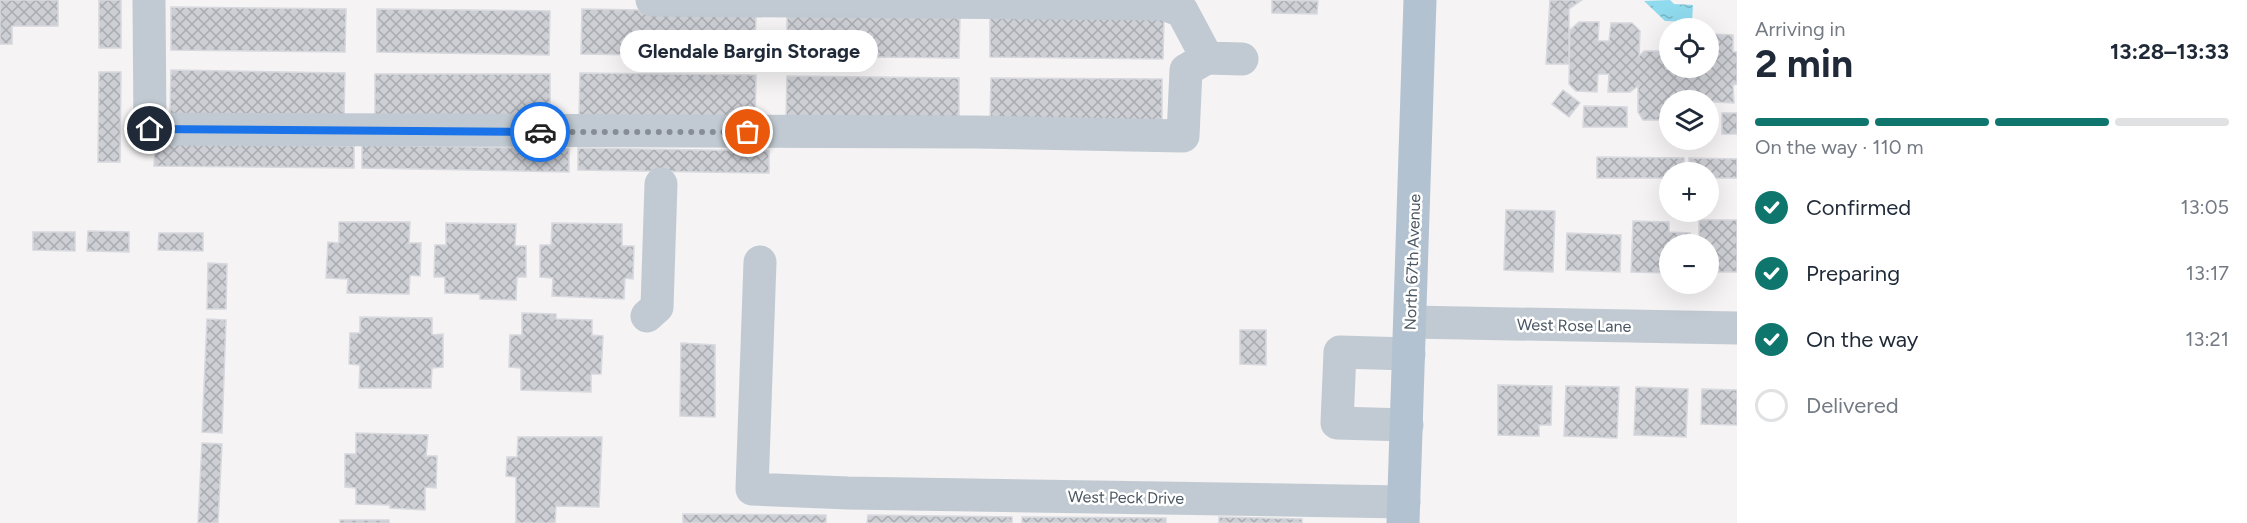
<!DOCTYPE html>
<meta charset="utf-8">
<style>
:root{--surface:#fff;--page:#f2f2f3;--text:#1f2937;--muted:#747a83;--line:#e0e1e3;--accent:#0f766e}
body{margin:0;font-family:Figtree,sans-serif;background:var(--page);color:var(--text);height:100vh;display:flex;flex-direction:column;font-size:22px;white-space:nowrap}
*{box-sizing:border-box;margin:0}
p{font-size:20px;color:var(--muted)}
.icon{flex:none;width:33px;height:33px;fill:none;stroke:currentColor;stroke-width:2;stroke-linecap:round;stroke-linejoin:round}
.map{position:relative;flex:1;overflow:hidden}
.sheet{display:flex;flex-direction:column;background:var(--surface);width:510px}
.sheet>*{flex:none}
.buttons{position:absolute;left:1659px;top:18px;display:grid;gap:12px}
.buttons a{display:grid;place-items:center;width:60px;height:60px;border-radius:50%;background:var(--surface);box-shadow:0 6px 24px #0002;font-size:30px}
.pin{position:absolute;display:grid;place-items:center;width:51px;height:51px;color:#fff;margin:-26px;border:3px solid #fff;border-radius:50%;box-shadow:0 2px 6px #0007}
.courier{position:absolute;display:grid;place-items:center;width:60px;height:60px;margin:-30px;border:4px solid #1a73e8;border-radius:50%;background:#fff;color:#222;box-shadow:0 2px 8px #0007}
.bubble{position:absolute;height:42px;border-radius:21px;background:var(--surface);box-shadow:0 6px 24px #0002;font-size:20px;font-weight:700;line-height:42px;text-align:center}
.overview em{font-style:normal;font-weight:700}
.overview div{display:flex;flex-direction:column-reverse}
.overview{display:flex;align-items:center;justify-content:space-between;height:102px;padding:0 18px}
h1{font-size:39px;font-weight:700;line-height:45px}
.bar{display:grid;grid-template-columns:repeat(4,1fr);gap:9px 6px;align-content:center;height:72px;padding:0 18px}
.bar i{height:8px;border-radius:4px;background:var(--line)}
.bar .selected{background:var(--accent)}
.bar p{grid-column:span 4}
ol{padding:0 18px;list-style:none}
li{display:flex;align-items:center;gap:18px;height:66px}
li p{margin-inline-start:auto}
li .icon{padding:6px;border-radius:50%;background:var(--accent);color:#fff;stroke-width:4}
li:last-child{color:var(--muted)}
li i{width:33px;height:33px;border:3px solid var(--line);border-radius:50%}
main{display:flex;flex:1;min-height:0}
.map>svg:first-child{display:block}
.water{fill:url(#water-ripples)}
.building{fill:url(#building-cross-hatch);stroke:#d7d9de;stroke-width:1.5}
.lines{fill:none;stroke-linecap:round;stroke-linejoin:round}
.minor{stroke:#c1cad2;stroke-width:33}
.major{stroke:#b3c2d1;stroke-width:33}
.done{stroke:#868d94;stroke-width:6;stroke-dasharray:0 10.8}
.route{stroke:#1a73e8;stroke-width:8}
.labels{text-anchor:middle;stroke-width:5;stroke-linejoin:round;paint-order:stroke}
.street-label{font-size:16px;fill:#4a5661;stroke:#fff}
</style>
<main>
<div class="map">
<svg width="1737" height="523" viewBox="0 0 1737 523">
<defs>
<pattern id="water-ripples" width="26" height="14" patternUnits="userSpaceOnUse" patternTransform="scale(1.5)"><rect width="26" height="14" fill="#90daee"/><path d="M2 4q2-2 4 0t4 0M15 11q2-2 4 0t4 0" fill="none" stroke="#78b4c4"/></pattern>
<pattern id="building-cross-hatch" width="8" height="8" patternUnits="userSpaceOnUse" patternTransform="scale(1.5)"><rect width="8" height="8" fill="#cdcfd5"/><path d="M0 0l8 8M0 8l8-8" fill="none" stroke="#a8abb0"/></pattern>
</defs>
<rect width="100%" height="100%" fill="#f5f3f3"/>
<path class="water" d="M1670 0 1674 4 1693 5 1692 22 1665 21 1644 1Z"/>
<path class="building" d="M0 0H58V26H12V44H0Z
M99 0H121V48H99Z
M1272 0 1318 1 1317 14 1272 13Z
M1550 0H1582L1569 9V64H1546Z
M171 7 346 9 345 52 171 50Z
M377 9 550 11 549 55 377 52Z
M582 9 756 12 755 57 581 54Z
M787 13 960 15 959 58 787 56Z
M990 15 1164 17 1163 59 990 57Z
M1579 22H1599L1598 41H1609L1611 23H1632L1640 31 1639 56 1644 51H1666V69L1708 68V38L1713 34 1733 35V52H1737V84L1733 85 1734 103 1670 100V102H1666L1665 120H1643L1638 112V86L1630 92H1608L1609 74H1598L1597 92 1576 91 1569 84 1570 30Z
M171 70 345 73 344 117 170 114Z
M99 72H121L120 162H98Z
M580 73 756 75 755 121 579 119Z
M375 74H550V118L375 117Z
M787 76 959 78V120L786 118Z
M991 78 1162 79V124L990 122Z
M1563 90 1580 103 1569 117 1552 104Z
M1584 106 1627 107V127H1583Z
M1722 113H1737V134H1722Z
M155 144 354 146V168L154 166Z
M362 145 569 149V172L362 168Z
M578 148 769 151V173L578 170Z
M1597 157 1684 158V172H1670V178H1597Z
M1689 158 1737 159V178H1708V172H1689Z
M1506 210 1555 211 1553 272 1504 270Z
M1699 220H1737V272H1708V244H1699Z
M1633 221 1669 222V232L1690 233V244H1670V273L1631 272Z
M339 222H410L409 243H421L420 276 410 275 409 294 347 293 348 279 326 278 328 242 339 243Z
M446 223 516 224 515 246H526V277H517L516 300 480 299V294L445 293V277H434L435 245H446Z
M552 223 622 224V246H634L633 279 625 278 624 299 552 296 553 278 540 277V245H551Z
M88 231 129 232V252L87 251Z
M33 232H75V251L33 250Z
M159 233H203V251L158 250Z
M1567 233 1621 235 1620 272 1566 270Z
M208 263 227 264 226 309H207Z
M522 313 556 314V319L592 320V335L603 336 601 374H591V392L521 390V368L509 367 510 335H522Z
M360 317 432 318V335L443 334V367L432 368 431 388H359L360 365 349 364 350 333H360Z
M207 319 226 320 222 433 202 432Z
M1240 330H1266V365L1240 364Z
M681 343 715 345V417L680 416Z
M1498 385 1552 386 1551 425H1539V436L1498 435Z
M1566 386 1619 387 1617 438 1564 436Z
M1636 387 1688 389 1686 437 1634 435Z
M1702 389 1737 390V425L1701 424Z
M356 433 428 435 426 456H437L436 488 425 487V510L390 508V505L356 504V488L345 487V454H356Z
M518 437H602L599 507 556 506 555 523H516V477L506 476 507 457H517Z
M202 443 222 444 218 523H198Z
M683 514 826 515V523H683Z
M868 515 1012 517V523H867Z
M1022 517 1166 518V523H1022Z
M1219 517 1302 519V523H1219Z
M340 520H389V523H340Z"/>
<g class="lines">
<path class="minor" d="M149 0 150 129 974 132 1183 136 1186 70 1207 58 1182 11 1164 4 652 0
M1207 58 1242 59
M760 262 752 489 848 493 1404 502
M647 316 657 307 661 184
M1410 322 1737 328
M1407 425 1337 423 1340 352 1409 354"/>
<path class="major" d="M1403 523 1420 0"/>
</g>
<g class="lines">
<path class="done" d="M540 132H748"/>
<path class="route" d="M150 129 540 132"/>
</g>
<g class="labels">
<g class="street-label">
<text transform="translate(1412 262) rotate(-88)" y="6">North 67th Avenue</text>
<text transform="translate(1574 325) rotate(1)" y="6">West Rose Lane</text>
<text transform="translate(1126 497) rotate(1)" y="6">West Peck Drive</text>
</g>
</g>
</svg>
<div class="buttons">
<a><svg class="icon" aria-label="locate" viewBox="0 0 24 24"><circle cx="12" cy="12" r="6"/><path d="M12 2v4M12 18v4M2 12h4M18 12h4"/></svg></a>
<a><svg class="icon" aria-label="layers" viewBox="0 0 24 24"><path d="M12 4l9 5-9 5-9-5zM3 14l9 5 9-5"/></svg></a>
<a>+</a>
<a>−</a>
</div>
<div class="pin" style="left:748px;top:132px;background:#ea580c"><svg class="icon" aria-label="bag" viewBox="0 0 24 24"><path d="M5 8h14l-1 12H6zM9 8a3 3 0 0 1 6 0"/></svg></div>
<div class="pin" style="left:150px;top:129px;background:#1f2937"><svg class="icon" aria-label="home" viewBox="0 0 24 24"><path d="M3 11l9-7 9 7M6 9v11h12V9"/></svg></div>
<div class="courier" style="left:540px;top:132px"><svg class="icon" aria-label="car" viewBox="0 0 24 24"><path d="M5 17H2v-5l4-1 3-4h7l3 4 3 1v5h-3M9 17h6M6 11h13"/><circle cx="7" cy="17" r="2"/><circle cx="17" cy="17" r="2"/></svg></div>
<div class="bubble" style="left:620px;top:30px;width:258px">Glendale Bargin Storage</div>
</div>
<section class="sheet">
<div class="overview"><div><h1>2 min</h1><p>Arriving in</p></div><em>13:28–13:33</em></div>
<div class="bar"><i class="selected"></i><i class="selected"></i><i class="selected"></i><i></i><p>On the way · 110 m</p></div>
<ol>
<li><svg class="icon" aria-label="check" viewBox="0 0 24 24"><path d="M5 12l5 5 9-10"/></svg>Confirmed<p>13:05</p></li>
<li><svg class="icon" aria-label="check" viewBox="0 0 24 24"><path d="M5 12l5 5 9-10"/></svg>Preparing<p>13:17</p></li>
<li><svg class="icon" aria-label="check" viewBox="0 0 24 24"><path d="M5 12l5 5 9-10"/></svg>On the way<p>13:21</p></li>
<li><i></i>Delivered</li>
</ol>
</section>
</main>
